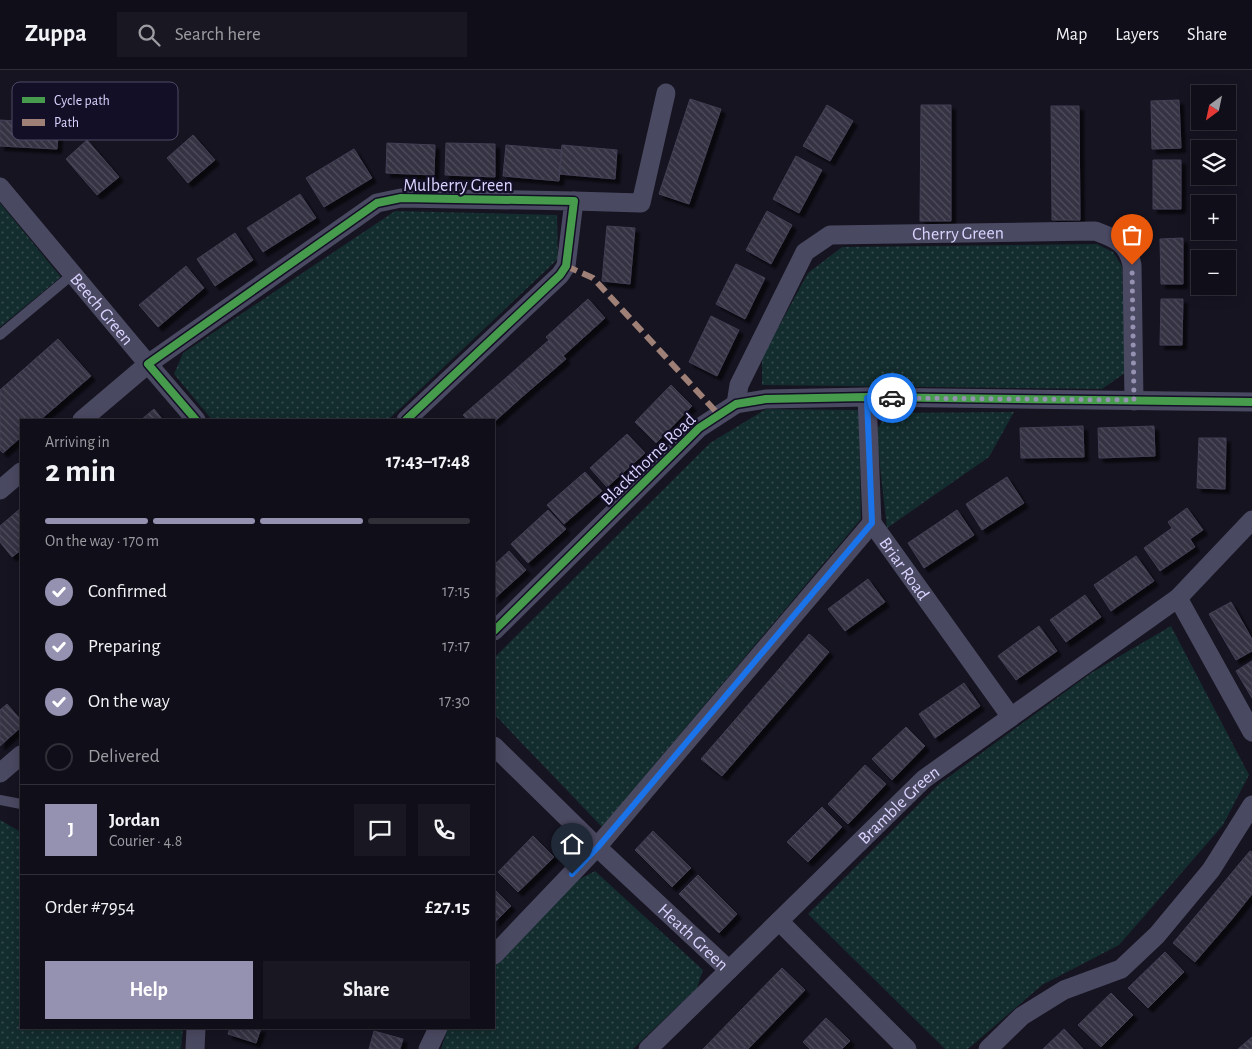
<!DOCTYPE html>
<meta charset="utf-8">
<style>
:root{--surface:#100f19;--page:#191822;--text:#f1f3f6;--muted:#9c9ca2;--line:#302f38;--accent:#9591b1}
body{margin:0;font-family:"Alegreya Sans",sans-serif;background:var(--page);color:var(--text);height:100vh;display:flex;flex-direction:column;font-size:19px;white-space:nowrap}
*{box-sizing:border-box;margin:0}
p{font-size:16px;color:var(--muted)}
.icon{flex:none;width:28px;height:28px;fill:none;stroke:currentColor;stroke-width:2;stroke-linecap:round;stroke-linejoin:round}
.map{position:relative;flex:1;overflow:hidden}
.sheet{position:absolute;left:20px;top:349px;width:475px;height:610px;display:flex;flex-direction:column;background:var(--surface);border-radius:0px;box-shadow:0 2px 12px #0003,0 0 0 1px var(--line)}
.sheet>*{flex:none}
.needle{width:32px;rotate:213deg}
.buttons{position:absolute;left:1191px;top:15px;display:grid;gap:10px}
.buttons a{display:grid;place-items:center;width:45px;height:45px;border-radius:0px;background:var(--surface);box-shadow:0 2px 12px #0003,0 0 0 1px var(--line);font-size:25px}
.pin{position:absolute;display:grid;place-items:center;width:42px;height:42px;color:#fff;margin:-51px -21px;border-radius:50% 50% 50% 0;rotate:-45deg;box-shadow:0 0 5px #0007}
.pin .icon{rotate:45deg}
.courier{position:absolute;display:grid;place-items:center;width:50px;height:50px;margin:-25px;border:4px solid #1a73e8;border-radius:50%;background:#fff;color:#222;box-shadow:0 1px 6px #0007}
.head em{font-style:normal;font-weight:600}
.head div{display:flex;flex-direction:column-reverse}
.head{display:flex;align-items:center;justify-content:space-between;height:85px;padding:0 25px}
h1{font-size:32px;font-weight:600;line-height:38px}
.bar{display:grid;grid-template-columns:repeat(4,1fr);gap:8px 5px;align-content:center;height:60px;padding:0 25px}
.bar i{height:6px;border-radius:4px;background:var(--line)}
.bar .active{background:var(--accent)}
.bar p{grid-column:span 4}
.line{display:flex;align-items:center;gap:12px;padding:0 25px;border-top:1px solid var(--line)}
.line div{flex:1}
.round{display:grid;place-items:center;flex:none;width:52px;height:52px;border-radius:0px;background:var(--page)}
ol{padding:0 25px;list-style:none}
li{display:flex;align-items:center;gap:15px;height:55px}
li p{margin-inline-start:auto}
li .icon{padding:5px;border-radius:50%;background:var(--accent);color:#fff;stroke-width:4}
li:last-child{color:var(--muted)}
li i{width:28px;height:28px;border:2px solid var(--line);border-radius:50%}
.primary-button{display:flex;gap:10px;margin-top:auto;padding:10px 25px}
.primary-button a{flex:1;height:58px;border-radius:0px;background:var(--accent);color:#fff;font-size:20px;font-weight:600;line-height:58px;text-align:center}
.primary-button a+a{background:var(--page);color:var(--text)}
header{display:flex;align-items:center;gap:30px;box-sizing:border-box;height:70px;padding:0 25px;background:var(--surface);border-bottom:1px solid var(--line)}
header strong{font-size:24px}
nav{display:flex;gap:28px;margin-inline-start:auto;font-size:18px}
.search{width:350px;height:45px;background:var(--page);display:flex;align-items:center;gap:12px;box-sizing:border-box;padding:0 18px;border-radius:0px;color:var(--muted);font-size:19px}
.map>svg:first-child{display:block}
.grass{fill:url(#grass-dots)}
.building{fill:url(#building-back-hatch);stroke:#433f54;filter:url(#shadow)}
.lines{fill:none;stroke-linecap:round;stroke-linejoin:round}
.lane{stroke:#4a4962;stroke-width:10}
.street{stroke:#4a4962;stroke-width:19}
.quiet{stroke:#9e8076;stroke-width:6;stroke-dasharray:12 6;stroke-linecap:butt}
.cycleway-casing{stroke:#130f26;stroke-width:11}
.cycleway{stroke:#469c4c;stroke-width:8}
.done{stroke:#9591b1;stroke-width:5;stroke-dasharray:0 9}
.route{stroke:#1a73e8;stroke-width:6}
.labels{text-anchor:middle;stroke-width:4.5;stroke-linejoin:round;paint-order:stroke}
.street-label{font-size:18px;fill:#d9d4ff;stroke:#130f26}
.key{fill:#130f26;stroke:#4e4a67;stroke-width:1}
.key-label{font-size:14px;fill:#d9d4ff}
</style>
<header>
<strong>Zuppa</strong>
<div class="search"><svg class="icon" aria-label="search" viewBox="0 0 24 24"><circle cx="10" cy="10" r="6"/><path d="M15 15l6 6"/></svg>Search here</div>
<nav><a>Map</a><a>Layers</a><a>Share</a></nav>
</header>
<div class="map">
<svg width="1252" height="979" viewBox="0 0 1252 979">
<defs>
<pattern id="grass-dots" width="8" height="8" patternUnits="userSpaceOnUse" patternTransform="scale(1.25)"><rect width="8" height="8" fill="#132c2d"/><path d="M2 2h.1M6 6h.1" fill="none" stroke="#354a4c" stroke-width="1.8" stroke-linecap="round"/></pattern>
<pattern id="building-back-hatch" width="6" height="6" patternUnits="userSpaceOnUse" patternTransform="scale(1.25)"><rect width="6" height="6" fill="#343243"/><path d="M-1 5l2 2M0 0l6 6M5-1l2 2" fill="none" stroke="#514f5f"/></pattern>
<filter id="shadow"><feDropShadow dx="4.5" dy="4.5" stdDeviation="1" flood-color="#0009"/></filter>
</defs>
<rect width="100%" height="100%" fill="#161421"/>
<path class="grass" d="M0 133 61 207 0 257Z
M395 141 557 145 558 189 388 350H212L174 304 183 283Z
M1097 174 1113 182 1122 196 1125 303 1102 319 762 315V287L808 203 842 177Z
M766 339 859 340 861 449 602 757 494 644V588L710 373Z
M1014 342 989 387 887 458 876 362 886 343Z
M1171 556 1249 705 1223 755 1119 875 1042 915 968 979H945L808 844 939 714 1091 603Z
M0 750 21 762V958H183L181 979H0Z
M595 801 703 900 697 918 633 979H441L448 958H494V896L572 813Z"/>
<path class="building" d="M690 29 721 39 689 134 659 124Z
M1179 30 1181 78 1152 79 1151 31Z
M827 35 853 51 830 91 803 76Z
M921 35H951V151H920Z
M1051 36H1079L1080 150H1052Z
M0 50 59 54 57 79 0 76Z
M193 65 215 90 188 113 167 88Z
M87 70 119 107 97 125 66 89Z
M387 73 435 75 434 105 386 103Z
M446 73 495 74V107L445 105Z
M506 75 562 80 559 111 503 106Z
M562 75 617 80 615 109 559 104Z
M354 79 372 108 324 137 306 108Z
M796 86 822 100 799 143 773 129Z
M1153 90H1181V139H1153Z
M300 124 316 148 263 182 247 158Z
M767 141 792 155 771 194 746 180Z
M607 156 635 158 630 214 602 211Z
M235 163 253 190 215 216 197 189Z
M1183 168V214H1161L1160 169Z
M736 194 765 208 745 249 716 234Z
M186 196 204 218 158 257 139 235Z
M588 229 605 248 563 286 546 267Z
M1161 229H1183L1182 275H1160Z
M711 246 739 260 717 306 689 292Z
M58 269 91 306 40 350H21V367L3 383 0 380V320Z
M549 270 566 289 523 326 507 307Z
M507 307 523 326 494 352V350H468L463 345Z
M671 315 692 336 656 373 635 352Z
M154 339 163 350H141Z
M1083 356 1084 387 1021 388 1020 358Z
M1154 356 1155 386 1099 388 1098 358Z
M627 364 645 383 607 417 590 398Z
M1199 368H1226L1225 419 1197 418Z
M585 402 602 421 564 454 547 435Z
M1007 407 1024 433 982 460 966 434Z
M21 438V480L12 487 0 472V456Z
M1187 438 1203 460 1190 469 1195 477 1160 501 1144 478 1172 458 1168 452Z
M548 440 566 459 528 493 511 474Z
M957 440 974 465 924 498 908 473Z
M509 481 526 500 494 529V495Z
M1136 486 1154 511 1111 541 1094 515Z
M868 509 885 532 845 561 828 539Z
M1085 525 1101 547 1066 572 1050 550Z
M1231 532 1252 569V581L1236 590 1209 544Z
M1039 556 1057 581 1016 610 998 586Z
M809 564 829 582 794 623 774 605Z
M1252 591V628L1236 601Z
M774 605 794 623 755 668 735 650Z
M964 613 980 636 935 668 919 644Z
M7 634 21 650V657L0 676V640Z
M735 650 755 668 722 706 701 689Z
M906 657 925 676 892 710 872 689Z
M865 695 886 714 848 754 828 734Z
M822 737 842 757 808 792 787 772Z
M653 761 691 798 672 817 635 780Z
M533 766 554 787 518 822 498 802Z
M1250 781 1252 782V824L1233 848 1210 829Z
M698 805 737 844 719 863 679 824Z
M494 819 511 836 494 853Z
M1210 829 1233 848 1195 892 1173 873Z
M1165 882 1184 902 1148 938 1128 918Z
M782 898 805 920 748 979H703Z
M1111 923 1133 945 1101 977 1078 955Z
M826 948 850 971 842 979H810L803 972Z
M230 958H261L256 973 228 964Z
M1064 959 1083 979H1043Z
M374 961 403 969 400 979H369Z
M1252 967V979H1238Z"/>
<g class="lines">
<path class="lane" d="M0 265 73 204
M0 730 21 734"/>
<g class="street">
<path id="s1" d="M0 117 148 294 82 350"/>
<path d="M574 131 641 133 666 23"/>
<path id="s2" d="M867 327 872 453 1011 647"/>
<path id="s3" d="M736 334 739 315 805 182 830 165 1095 161C1116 169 1127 172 1132 195L1134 331"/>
<path d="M196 350 148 294 377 133 401 128 574 131 566 196 560 205 406 350"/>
<path d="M0 420 21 402"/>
<path d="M1178 528 1252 662"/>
<path d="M494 561 699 358 736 334 766 329 867 327 1252 332"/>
<path id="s4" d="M494 676 597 777 729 900 648 979"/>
<path d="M0 703 21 685"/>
<path d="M494 885 597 777 872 453"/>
<path d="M729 900 779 851"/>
<path d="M195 979 196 958"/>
<path d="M428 979 438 958"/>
<path id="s5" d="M907 979 779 851 924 709 1178 528 1252 450"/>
<path d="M988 979 1022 946 1064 920 1121 899 1157 865 1211 800 1252 735"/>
</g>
<path class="quiet" d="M566 196 593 208 719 345"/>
<g class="cycleway-casing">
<path id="cycleway" d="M196 350 148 294 377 133 401 128 574 131 566 196 560 205 406 350
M494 561 699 358 736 334 766 329 867 327 1252 332"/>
</g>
<use href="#cycleway" class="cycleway"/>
</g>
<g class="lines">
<path class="done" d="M892 328 1134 330 1132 195"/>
<path class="route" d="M572 804 598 777 872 453 867 328H892"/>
</g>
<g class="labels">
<g class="street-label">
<text x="458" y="121">Mulberry Green</text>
<text dy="6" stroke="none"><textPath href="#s3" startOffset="326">Cherry Green</textPath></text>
<text dy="6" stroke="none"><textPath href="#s1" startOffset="159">Beech Green</textPath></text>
<text transform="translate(648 389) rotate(-44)" y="6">Blackthorne Road</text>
<text dy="6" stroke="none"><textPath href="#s2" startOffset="182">Briar Road</textPath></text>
<text dy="6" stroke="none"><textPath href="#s5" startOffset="348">Bramble Green</textPath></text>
<text dy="6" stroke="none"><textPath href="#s4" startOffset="276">Heath Green</textPath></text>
</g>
</g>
<rect x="12" y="12" width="166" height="58" rx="8" class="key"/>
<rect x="22" y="27" width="23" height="6" fill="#469c4c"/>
<rect x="22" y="49" width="23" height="7" fill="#9e8076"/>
<g class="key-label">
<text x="54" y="35">Cycle path</text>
<text x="54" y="57">Path</text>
</g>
</svg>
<div class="buttons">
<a><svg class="needle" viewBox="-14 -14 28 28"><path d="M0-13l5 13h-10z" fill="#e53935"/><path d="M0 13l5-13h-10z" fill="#9c9ca2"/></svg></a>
<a><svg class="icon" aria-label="layers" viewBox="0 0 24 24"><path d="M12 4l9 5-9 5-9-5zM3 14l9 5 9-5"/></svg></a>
<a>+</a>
<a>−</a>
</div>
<div class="pin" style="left:1132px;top:195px;background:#ea580c"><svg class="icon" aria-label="bag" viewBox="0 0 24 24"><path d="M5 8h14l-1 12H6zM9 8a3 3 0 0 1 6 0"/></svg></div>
<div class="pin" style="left:572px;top:804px;background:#1f2937"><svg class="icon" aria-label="home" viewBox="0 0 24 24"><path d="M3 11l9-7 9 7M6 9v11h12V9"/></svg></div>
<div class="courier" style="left:892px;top:328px"><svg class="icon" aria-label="car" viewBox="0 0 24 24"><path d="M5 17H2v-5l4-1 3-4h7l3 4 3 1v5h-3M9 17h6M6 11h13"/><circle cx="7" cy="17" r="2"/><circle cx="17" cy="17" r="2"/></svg></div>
<section class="sheet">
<div class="head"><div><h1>2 min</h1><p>Arriving in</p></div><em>17:43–17:48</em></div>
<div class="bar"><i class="active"></i><i class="active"></i><i class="active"></i><i></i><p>On the way · 170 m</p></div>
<ol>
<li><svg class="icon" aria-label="check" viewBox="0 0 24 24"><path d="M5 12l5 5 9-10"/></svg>Confirmed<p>17:15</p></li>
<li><svg class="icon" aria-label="check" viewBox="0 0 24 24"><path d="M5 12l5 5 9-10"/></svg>Preparing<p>17:17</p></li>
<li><svg class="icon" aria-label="check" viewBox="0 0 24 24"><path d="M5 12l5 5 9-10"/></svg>On the way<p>17:30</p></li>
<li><i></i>Delivered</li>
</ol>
<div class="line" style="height:90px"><b class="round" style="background:var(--accent);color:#fff">J</b><div><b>Jordan</b><p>Courier · 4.8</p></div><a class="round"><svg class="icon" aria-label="chat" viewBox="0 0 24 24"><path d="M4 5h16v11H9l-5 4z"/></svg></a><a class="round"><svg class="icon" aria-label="phone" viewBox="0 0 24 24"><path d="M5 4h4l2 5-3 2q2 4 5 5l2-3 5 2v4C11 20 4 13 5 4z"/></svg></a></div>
<div class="line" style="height:65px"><div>Order #7954</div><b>£27.15</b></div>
<div class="primary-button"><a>Help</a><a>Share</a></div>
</section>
</div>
